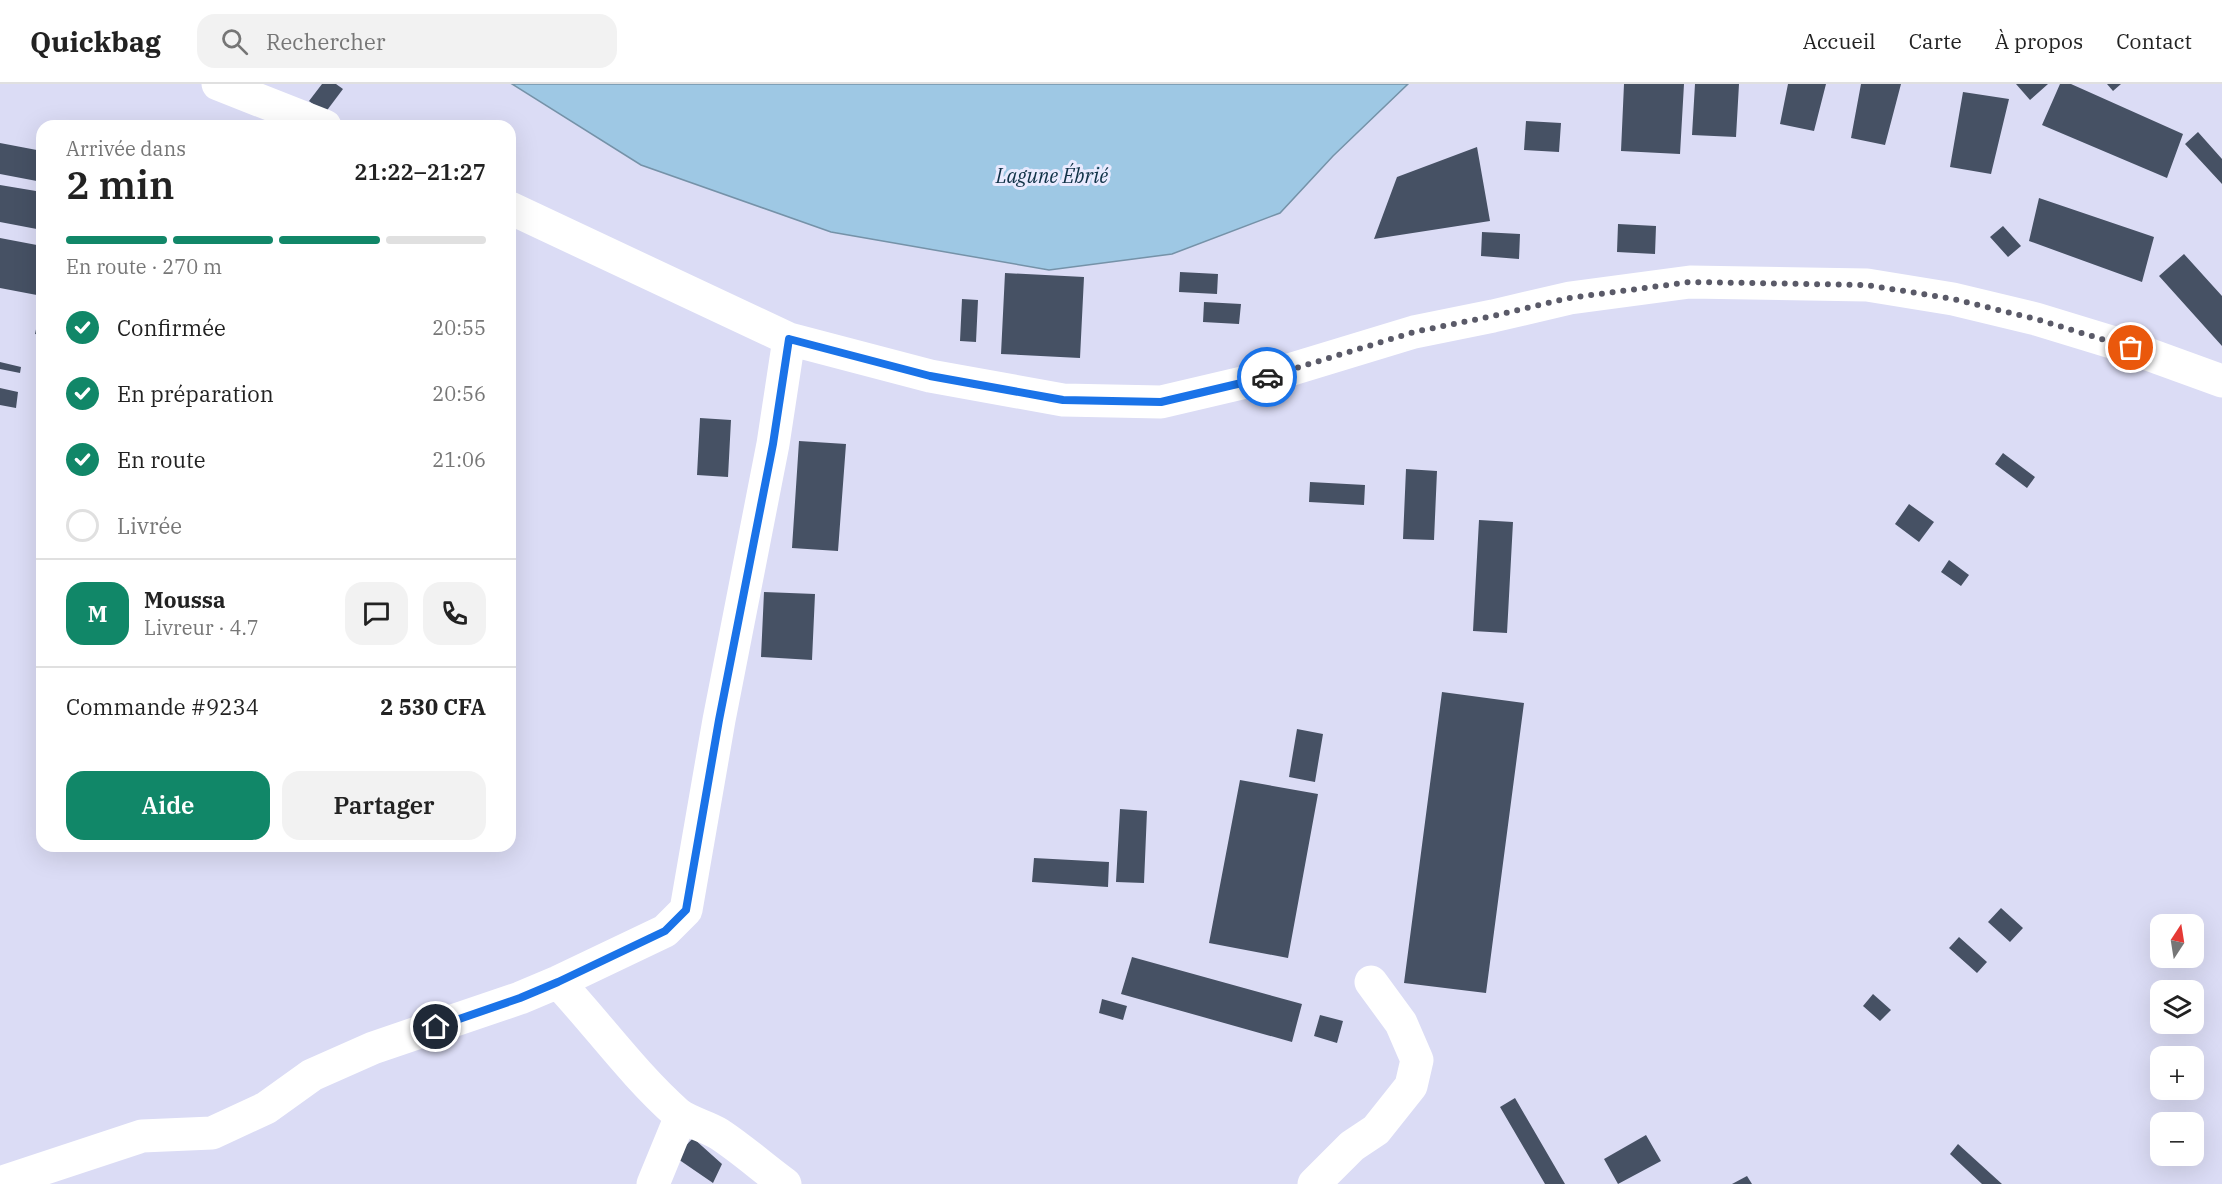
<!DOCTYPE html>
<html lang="fr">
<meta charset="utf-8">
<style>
:root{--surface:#fff;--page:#f2f2f2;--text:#222;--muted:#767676;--line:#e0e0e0;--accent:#118768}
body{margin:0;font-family:"IBM Plex Serif",serif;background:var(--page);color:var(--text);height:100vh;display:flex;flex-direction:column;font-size:22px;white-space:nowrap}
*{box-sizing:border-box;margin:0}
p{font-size:20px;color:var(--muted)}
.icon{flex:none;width:33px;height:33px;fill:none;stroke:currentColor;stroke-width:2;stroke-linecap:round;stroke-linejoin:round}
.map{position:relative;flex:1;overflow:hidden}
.details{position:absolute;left:36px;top:36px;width:480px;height:732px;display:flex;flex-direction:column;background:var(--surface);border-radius:18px;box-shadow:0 6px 24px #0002}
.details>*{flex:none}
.needle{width:39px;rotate:12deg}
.fabs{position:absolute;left:2150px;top:830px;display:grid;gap:12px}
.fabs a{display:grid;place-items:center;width:54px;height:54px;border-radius:12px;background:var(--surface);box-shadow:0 6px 24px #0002;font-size:30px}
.pin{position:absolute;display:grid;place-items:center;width:51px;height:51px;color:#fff;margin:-26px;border:3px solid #fff;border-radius:50%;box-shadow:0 2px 6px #0007}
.courier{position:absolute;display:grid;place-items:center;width:60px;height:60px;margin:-30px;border:4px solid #1a73e8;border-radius:50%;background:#fff;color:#222;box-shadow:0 2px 8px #0007}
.summary em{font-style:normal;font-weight:600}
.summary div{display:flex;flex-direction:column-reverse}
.summary{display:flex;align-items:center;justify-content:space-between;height:102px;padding:0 30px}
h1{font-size:39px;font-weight:600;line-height:45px}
.bar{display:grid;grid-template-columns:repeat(4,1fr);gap:9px 6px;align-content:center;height:72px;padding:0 30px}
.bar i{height:8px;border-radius:4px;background:var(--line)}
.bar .selected{background:var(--accent)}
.bar p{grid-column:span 4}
.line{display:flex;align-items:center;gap:15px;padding:0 30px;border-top:2px solid var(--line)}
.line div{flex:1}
.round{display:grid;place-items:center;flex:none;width:63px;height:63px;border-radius:18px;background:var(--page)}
ol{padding:0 30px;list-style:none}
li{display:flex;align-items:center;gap:18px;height:66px}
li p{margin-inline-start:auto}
li .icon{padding:6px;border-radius:50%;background:var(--accent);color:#fff;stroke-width:4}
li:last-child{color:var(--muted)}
li i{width:33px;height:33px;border:3px solid var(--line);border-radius:50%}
.action{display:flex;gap:12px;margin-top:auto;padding:12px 30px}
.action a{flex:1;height:69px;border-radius:18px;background:var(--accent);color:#fff;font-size:24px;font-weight:600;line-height:69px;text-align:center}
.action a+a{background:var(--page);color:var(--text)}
header{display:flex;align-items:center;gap:36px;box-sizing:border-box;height:84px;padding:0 30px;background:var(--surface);border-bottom:2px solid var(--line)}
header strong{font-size:28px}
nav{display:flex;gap:33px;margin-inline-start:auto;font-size:21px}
.search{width:420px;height:54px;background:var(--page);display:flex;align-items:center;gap:15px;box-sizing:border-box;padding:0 21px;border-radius:18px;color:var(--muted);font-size:22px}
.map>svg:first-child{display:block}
.water{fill:#9ec8e4;stroke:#7592a8;stroke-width:1.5}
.building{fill:#465164}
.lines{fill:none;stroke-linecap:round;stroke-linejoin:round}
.minor{stroke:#fff;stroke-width:33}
.done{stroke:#5a5a68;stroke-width:6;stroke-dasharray:0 10.8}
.route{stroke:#1a73e8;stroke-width:8}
.labels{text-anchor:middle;stroke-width:6;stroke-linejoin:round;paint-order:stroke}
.water-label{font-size:20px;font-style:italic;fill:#0f3146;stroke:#e9eafe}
</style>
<header>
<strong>Quickbag</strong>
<div class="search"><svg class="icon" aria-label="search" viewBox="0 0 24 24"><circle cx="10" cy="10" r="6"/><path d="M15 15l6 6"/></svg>Rechercher</div>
<nav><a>Accueil</a><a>Carte</a><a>À propos</a><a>Contact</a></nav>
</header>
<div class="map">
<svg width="2222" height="1100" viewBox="0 0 2222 1100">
<rect width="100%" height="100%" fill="#dbdcf5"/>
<path class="water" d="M512 0H1408L1333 72 1280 129 1172 170 1049 186 831 148 641 81Z"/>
<path class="building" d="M322 0H336L343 5 325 29 309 17Z
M1624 0H1684L1680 70 1621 67Z
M1695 0H1739L1736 53 1692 51Z
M1788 0H1826L1814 47 1780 40Z
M1861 0H1901L1885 61 1851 54Z
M2016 0H2048L2030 16Z
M2060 0H2071L2183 50 2167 94 2042 41Z
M2107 0H2121L2113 7Z
M1963 8 2009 15 1991 90 1950 83Z
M1526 37 1561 39 1559 68 1524 66Z
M2198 48 2222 75V100L2185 60Z
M0 59 42 67V98L0 90Z
M1477 63 1490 137 1374 155 1397 93Z
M0 101 42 108V146L0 138Z
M2039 114 2154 153 2142 198 2029 157Z
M1618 140 1656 142 1655 170 1617 168Z
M2003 142 2021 162 2008 173 1990 153Z
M1482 148 1520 150 1519 175 1481 172Z
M0 154 42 162V212L0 204Z
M2184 170 2222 212V262L2159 192Z
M1180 188 1218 190 1217 210 1179 208Z
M1005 189 1084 193 1080 274 1001 270Z
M962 215 978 216 976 258 960 257Z
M1204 218 1241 220 1239 240 1203 238Z
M40 227H42V251L35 250Z
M0 278 21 283 20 289 0 285Z
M0 304 18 308 16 324 0 321Z
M700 334 731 336 728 393 697 391Z
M799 357 846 360 838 467 792 464Z
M2003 369 2035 393 2027 404 1995 380Z
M1406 385 1437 387 1434 456 1403 455Z
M1310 398 1365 401 1364 421 1309 418Z
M1909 420 1934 438 1919 458 1895 440Z
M1479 436 1513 438 1507 549 1473 547Z
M1949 476 1969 491 1961 502 1941 488Z
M764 508 815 510 812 576 761 573Z
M1442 608 1524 619 1486 909 1404 899Z
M1297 645 1323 650 1315 698 1289 693Z
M1240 696 1318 710 1288 874 1209 859Z
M1120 725 1147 727 1144 799 1116 798Z
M1034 774 1109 778 1108 803 1032 798Z
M2001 824 2023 844 2010 858 1988 838Z
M1959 853 1987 878 1977 889 1949 864Z
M1132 873 1302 920 1292 958 1121 910Z
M1873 910 1891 926 1880 937 1863 922Z
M1102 915 1127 922 1123 936 1099 929Z
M1320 931 1343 937 1337 959 1314 952Z
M1515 1014 1565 1100H1545L1500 1023Z
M1646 1051 1661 1077 1618 1100 1604 1075Z
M693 1054 722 1080 713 1099 675 1073Z
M1958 1060 2002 1100H1982L1950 1070Z
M1747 1092 1752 1100H1732Z"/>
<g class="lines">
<path class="minor" d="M218 0 325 42
M510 124 789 255 930 292 1063 316 1161 318 1259 295 1414 248 1493 232 1570 214 1690 198 1867 201 1953 215 2036 235 2131 264 2222 297
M558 898C599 942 633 990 678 1030 690 1039 706 1042 719 1050 742 1065 763 1084 785 1100
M0 1099 142 1052 212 1049 266 1024 312 991 373 964 520 914 558 898 665 847 686 826 719 636 773 360 789 255
M653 1100 681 1032
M1314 1100 1352 1062 1376 1046 1411 1002 1417 976 1401 939 1371 898"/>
</g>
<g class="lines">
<path class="done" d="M1267 293 1414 248 1493 232 1569 214 1690 198 1867 201 1953 215 2036 235 2131 264"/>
<path class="route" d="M436 943 520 914 558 898 665 847 686 826 719 636 773 360 789 255 930 292 1063 316 1161 318 1267 293"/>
</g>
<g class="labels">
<g class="water-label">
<text x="1052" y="99">Lagune Ébrié</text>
</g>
</g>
</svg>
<div class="fabs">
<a><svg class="needle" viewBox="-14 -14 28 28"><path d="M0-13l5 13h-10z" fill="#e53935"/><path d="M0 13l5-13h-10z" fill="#767676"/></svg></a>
<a><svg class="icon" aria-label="layers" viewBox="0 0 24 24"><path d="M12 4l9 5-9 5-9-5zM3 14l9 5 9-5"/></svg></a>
<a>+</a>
<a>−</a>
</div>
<div class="pin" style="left:2131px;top:264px;background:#ea580c"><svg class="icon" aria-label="bag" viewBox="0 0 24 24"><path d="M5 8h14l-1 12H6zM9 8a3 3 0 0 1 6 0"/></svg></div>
<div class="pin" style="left:436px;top:943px;background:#1f2937"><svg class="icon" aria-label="home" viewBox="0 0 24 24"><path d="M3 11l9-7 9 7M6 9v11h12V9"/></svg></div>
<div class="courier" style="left:1267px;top:293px"><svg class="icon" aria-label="car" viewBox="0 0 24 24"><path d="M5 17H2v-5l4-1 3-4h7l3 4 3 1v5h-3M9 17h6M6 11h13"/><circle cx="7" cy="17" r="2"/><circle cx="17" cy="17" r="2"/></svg></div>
<section class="details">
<div class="summary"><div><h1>2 min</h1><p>Arrivée dans</p></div><em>21:22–21:27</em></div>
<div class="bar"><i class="selected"></i><i class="selected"></i><i class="selected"></i><i></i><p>En route · 270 m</p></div>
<ol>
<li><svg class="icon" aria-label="check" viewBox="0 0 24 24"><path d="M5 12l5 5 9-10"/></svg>Confirmée<p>20:55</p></li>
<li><svg class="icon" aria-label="check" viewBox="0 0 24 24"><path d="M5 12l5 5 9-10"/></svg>En préparation<p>20:56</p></li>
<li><svg class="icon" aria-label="check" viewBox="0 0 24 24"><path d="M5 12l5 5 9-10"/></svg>En route<p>21:06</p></li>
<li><i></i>Livrée</li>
</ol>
<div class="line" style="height:108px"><b class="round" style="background:var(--accent);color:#fff">M</b><div><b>Moussa</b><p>Livreur · 4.7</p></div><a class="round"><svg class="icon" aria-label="chat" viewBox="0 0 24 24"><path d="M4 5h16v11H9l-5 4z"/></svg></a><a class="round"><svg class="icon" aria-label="phone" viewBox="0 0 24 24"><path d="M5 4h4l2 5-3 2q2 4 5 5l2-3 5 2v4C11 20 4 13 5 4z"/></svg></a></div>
<div class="line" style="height:78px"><div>Commande #9234</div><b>2 530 CFA</b></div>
<div class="action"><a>Aide</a><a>Partager</a></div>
</section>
</div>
